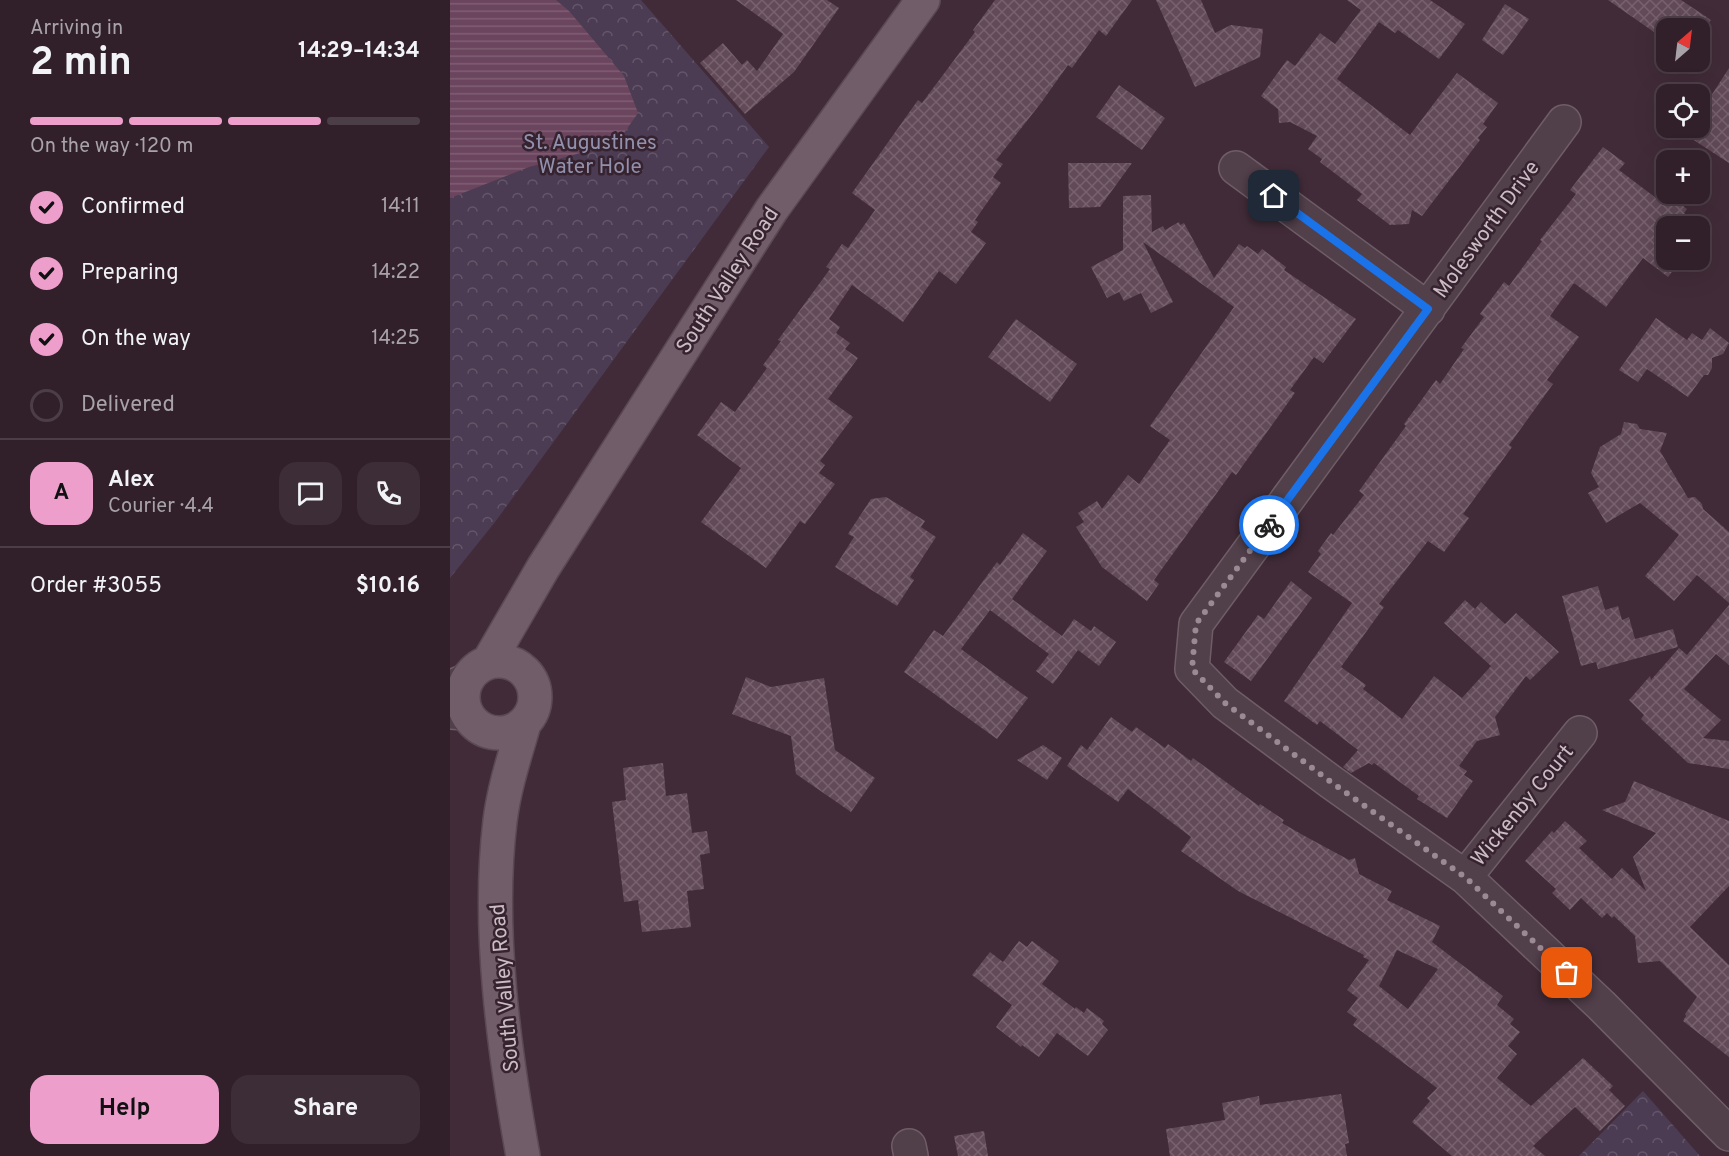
<!DOCTYPE html>
<meta charset="utf-8">
<style>
:root{--surface:#31202a;--page:#3d2d36;--text:#f1f3f6;--muted:#a8a3a8;--line:#4c3e47;--accent:#ed9ecb}
body{margin:0;font-family:Overpass,sans-serif;background:var(--page);color:var(--text);height:100vh;display:flex;flex-direction:column;font-size:22px;white-space:nowrap}
*{box-sizing:border-box;margin:0}
p{font-size:20px;color:var(--muted)}
.icon{flex:none;width:33px;height:33px;fill:none;stroke:currentColor;stroke-width:2;stroke-linecap:round;stroke-linejoin:round}
.map{position:relative;flex:1;overflow:hidden}
.details{display:flex;flex-direction:column;background:var(--surface);width:450px}
.details>*{flex:none}
.needle{width:39px;rotate:28deg}
.buttons{position:absolute;left:1206px;top:18px;display:grid;gap:12px}
.buttons a{display:grid;place-items:center;width:54px;height:54px;border-radius:12px;background:var(--surface);box-shadow:0 6px 24px #0002,0 0 0 2px var(--line);font-size:30px}
.pin{position:absolute;display:grid;place-items:center;width:51px;height:51px;color:#fff;margin:-26px;border-radius:12px;box-shadow:0 3px 9px #0006}
.courier{position:absolute;display:grid;place-items:center;width:60px;height:60px;margin:-30px;border:4px solid #1a73e8;border-radius:50%;background:#fff;color:#222;box-shadow:0 2px 8px #0007}
.headline em{font-style:normal;font-weight:700}
.headline div{display:flex;flex-direction:column-reverse}
.headline{display:flex;align-items:center;justify-content:space-between;height:102px;padding:0 30px}
h1{font-size:39px;font-weight:700;line-height:45px}
.bar{display:grid;grid-template-columns:repeat(4,1fr);gap:9px 6px;align-content:center;height:72px;padding:0 30px}
.bar i{height:8px;border-radius:4px;background:var(--line)}
.bar .on{background:var(--accent)}
.bar p{grid-column:span 4}
.line{display:flex;align-items:center;gap:15px;padding:0 30px;border-top:2px solid var(--line)}
.line div{flex:1}
.round{display:grid;place-items:center;flex:none;width:63px;height:63px;border-radius:18px;background:var(--page)}
ol{padding:0 30px;list-style:none}
li{display:flex;align-items:center;gap:18px;height:66px}
li p{margin-inline-start:auto}
li .icon{padding:6px;border-radius:50%;background:var(--accent);color:#111;stroke-width:4}
li:last-child{color:var(--muted)}
li i{width:33px;height:33px;border:3px solid var(--line);border-radius:50%}
.button{display:flex;gap:12px;margin-top:auto;padding:12px 30px}
.button a{flex:1;height:69px;border-radius:18px;background:var(--accent);color:#111;font-size:24px;font-weight:700;line-height:69px;text-align:center}
.button a+a{background:var(--page);color:var(--text)}
main{display:flex;flex:1;min-height:0}
.map>svg:first-child{display:block}
.park{fill:url(#park-crowns)}
.water{fill:url(#water-rules)}
.building{fill:url(#building-cross-hatch);fill-rule:evenodd}
.lines{fill:none;stroke-linecap:round;stroke-linejoin:round}
.minor-casing{stroke:#6e5d67;stroke-width:36}
.major-casing{stroke:#5a4853;stroke-width:36}
.minor{stroke:#513f4a;stroke-width:33}
.major{stroke:#715d69;stroke-width:33}
.done{stroke:#9b8993;stroke-width:6;stroke-dasharray:0 10.8}
.route{stroke:#1a73e8;stroke-width:8}
.labels{text-anchor:middle;stroke-width:5;stroke-linejoin:round;paint-order:stroke}
.park-label{font-size:21px;fill:#9291ad;stroke:#36232f}
.street-label{font-size:21px;fill:#cbbcc4;stroke:#36232f}
</style>
<main>
<section class="details">
<div class="headline"><div><h1>2 min</h1><p>Arriving in</p></div><em>14:29–14:34</em></div>
<div class="bar"><i class="on"></i><i class="on"></i><i class="on"></i><i></i><p>On the way · 120 m</p></div>
<ol>
<li><svg class="icon" aria-label="check" viewBox="0 0 24 24"><path d="M5 12l5 5 9-10"/></svg>Confirmed<p>14:11</p></li>
<li><svg class="icon" aria-label="check" viewBox="0 0 24 24"><path d="M5 12l5 5 9-10"/></svg>Preparing<p>14:22</p></li>
<li><svg class="icon" aria-label="check" viewBox="0 0 24 24"><path d="M5 12l5 5 9-10"/></svg>On the way<p>14:25</p></li>
<li><i></i>Delivered</li>
</ol>
<div class="line" style="height:108px"><b class="round" style="background:var(--accent);color:#111">A</b><div><b>Alex</b><p>Courier · 4.4</p></div><a class="round"><svg class="icon" aria-label="chat" viewBox="0 0 24 24"><path d="M4 5h16v11H9l-5 4z"/></svg></a><a class="round"><svg class="icon" aria-label="phone" viewBox="0 0 24 24"><path d="M5 4h4l2 5-3 2q2 4 5 5l2-3 5 2v4C11 20 4 13 5 4z"/></svg></a></div>
<div class="line" style="height:78px"><div>Order #3055</div><b>$10.16</b></div>
<div class="button"><a>Help</a><a>Share</a></div>
</section>
<div class="map">
<svg width="1279" height="1156" viewBox="0 0 1279 1156">
<defs>
<pattern id="park-crowns" width="20" height="18" patternUnits="userSpaceOnUse" patternTransform="scale(1.5)"><rect width="20" height="18" fill="#4c3c53"/><path d="M2 6a3 3 0 1 1 6 0M12 15a3 3 0 1 1 6 0" fill="none" stroke="#64566a"/></pattern>
<pattern id="water-rules" width="6" height="5" patternUnits="userSpaceOnUse" patternTransform="scale(1.5)"><rect width="6" height="5" fill="#6b455d"/><path d="M0 2.5h6" fill="none" stroke="#7f5e73"/></pattern>
<pattern id="building-cross-hatch" width="8" height="8" patternUnits="userSpaceOnUse" patternTransform="scale(1.5)"><rect width="8" height="8" fill="#624a58"/><path d="M0 0l8 8M0 8l8-8" fill="none" stroke="#77626e"/></pattern>
</defs>
<rect width="100%" height="100%" fill="#412b38"/>
<path class="park" d="M0 0H191L319 147 45 522 0 578Z
M1193 1091 1250 1156H1129Z"/>
<path class="water" d="M0 0H106L119 11 174 76 188 113 167 143 79 167 0 198Z"/>
<path class="building" d="M286 0H377L389 8 344 72 295 114 250 63 273 43 292 65 297 60 307 71 333 34Z
M545 0H682L656 36 649 30 622 68 618 65 591 103 546 160 553 164 543 177 551 183 525 220 528 222 521 232 536 243 506 284 489 271 453 322 402 285 379 319 390 327 386 333 400 343 395 349 408 358 378 399 403 417 370 461 375 465 369 473 385 484 355 524 350 521 316 568 251 522 291 468 247 435 271 402 285 412 317 368 313 365 331 341 328 340 380 269 376 267 392 244 398 248 425 210 402 193 468 100 472 103 525 32 523 30Z
M706 0H751L765 33 781 25 813 29 810 57 745 87Z
M897 0H980L1015 24 989 59 948 30 945 33 929 22 887 79 960 135 1007 73 1048 103 1033 124 1037 127 1028 138 1030 140 972 216 962 210 959 224 940 225 907 200 912 194 870 162 872 159 858 149 867 136 840 122 829 123 828 109 811 96 837 60 845 66 870 33 885 44 911 10Z
M1158 0H1231L1261 20 1250 35V28H1216V43L1213 40 1214 39Z
M1055 4 1079 19 1053 55 1032 40Z
M1279 68V163L1236 135 1241 128H1250V113Z
M669 85 715 118 692 150 646 117Z
M1153 147 1175 163 1169 170 1206 198 1212 190 1237 209 1234 213 1254 227 1250 234V226H1216V260H1231L1218 277 1193 258 1156 307 1124 283 1100 316 1129 337 1097 380 1103 384 1059 445 1062 447 1013 514 1019 518 994 552 978 541 929 604 934 607 891 667 916 685 913 689 952 719 984 676 1012 698 1041 666 994 623 1015 600 1025 609 1031 602 1055 624 1066 613 1109 652 1080 680 1076 676 1045 717 1050 735 1027 741 1009 766 1017 771 1014 775 1023 781 997 818 967 799 969 796 924 763 922 765 919 763 901 773 893 767 908 750 870 721 867 725 834 701 902 603 858 572 871 554 868 551 881 533 883 535 914 495 909 491 956 426 954 424 986 380 990 384 1014 349 1011 348 1034 317 1030 314 1054 282 1059 286 1092 241 1090 240 1126 194 1120 190Z
M618 163H682L650 207 619 208Z
M701 195 702 232 713 226 715 230 729 222 730 225 734 223 764 278 789 244 795 248 797 246 808 254 812 249 836 267 834 270 906 319 873 363 864 357 840 390 845 393 786 475 782 472 704 580 709 584 697 601 652 567 626 527 634 522 628 513 647 501 652 509 678 475 689 484 720 440 700 426 784 307 693 242 723 302 701 313 691 293 674 301 669 292 657 298 641 267 673 250V196Z
M1206 318 1237 340 1242 333 1252 340 1260 328 1279 343 1273 354 1262 358V368L1258 375H1254L1238 397 1197 369 1188 382 1169 370Z
M566 319 627 364 600 402 538 357Z
M1174 422 1187 424 1190 429 1217 433 1210 451 1238 498 1245 497 1252 504 1253 509 1279 532V603L1247 575 1224 601 1195 576 1229 535 1190 503 1156 523 1138 493 1149 487 1141 473 1150 447 1171 434Z
M436 497 475 521 471 527 486 537 460 577 464 580 447 606 385 567 404 537 398 534 421 499Z
M573 533 597 551 562 599 612 636 624 619 641 631 644 626 666 642 649 666 628 650 603 684 586 671 599 654 540 610 511 649 578 698 547 739 454 672 484 630 493 636 547 562 550 565Z
M841 581 862 598 801 681 774 662 808 615 814 619Z
M1148 586 1155 610 1168 606 1172 620 1179 617 1185 639 1223 629 1228 647 1148 669 1146 662 1131 666 1112 596Z
M1279 605V665L1266 654 1234 689 1271 720 1253 738 1279 741V769L1238 763 1191 719 1194 715 1179 700 1200 676 1201 680 1229 648 1237 655Z
M296 677 321 687 374 678 385 750 425 778 401 812 346 774 341 736 282 714Z
M661 717 682 732 686 727 715 748 718 744 741 761 743 758 809 806 810 804 834 820 832 823 851 834 899 860 905 858 909 874 942 891 937 900 990 926 982 942 1053 996 1047 1005 1064 1019 1060 1024 1070 1032 1058 1046 1067 1054 1047 1078 1081 1106 1133 1058 1163 1086 1159 1090 1175 1106 1150 1131 1125 1107 1083 1146 1095 1156H1002L962 1122 980 1101 977 1098 987 1088 903 1025 907 1019 897 1012 908 998 897 990 919 960 913 957 914 955 788 891 731 851 741 837 678 789 668 802 617 766 631 745 637 750ZM947 950 988 969 958 1009 929 986Z
M593 745 612 758 597 780 567 760Z
M213 763 216 796 237 793 242 833 257 831 260 853 250 855 254 889 237 891 241 927 192 932 188 900 174 902 162 802 176 800 173 768Z
M1184 781 1279 821V886L1240 927 1279 965V1057L1233 1021 1236 1016 1235 1014 1247 997 1210 961 1188 963 1185 936 1164 916 1162 918 1157 913 1152 918 1131 898 1120 910 1102 893 1106 889 1075 861 1102 831 1104 833 1115 821 1137 841 1129 848 1162 879 1172 868 1196 891 1183 857 1206 833 1152 810 1175 802Z
M569 941 577 947 582 941 609 961 592 984 625 1009 626 1007 634 1013 637 1008 654 1021 652 1024 658 1030 638 1056 607 1033 589 1057 572 1045 571 1047 546 1027 562 1005 522 975 540 952 553 962Z
M891 1094 899 1143 895 1144 897 1156H720L716 1129 775 1120 772 1103 809 1096 810 1105Z
M534 1131 538 1156H508L504 1136Z"/>
<g class="lines">
<g class="minor-casing">
<path id="minor" d="M1114 122 746 624 742 669 775 703 881 782 1015 877 1151 1005 1279 1134
M786 168 978 309
M0 688 17 680
M0 712 16 713
M1015 877 1130 733
M459 1146 461 1156"/>
</g>
<g class="major-casing">
<path id="major" d="M13 697a36 36 0 1 1 72 0a36 36 0 1 1-72 0Z
M39 661 93 568 322 209 473 0
M73 1156C54 1050 37 928 50 821 54 788 65 755 74 724"/>
</g>
<use href="#minor" class="minor"/>
<use href="#major" class="major"/>
</g>
<g class="lines">
<path class="done" d="M819 525 746 624 742 669 775 703 881 782 1015 877 1117 973"/>
<path class="route" d="M819 525 978 309 824 196"/>
</g>
<g class="labels">
<g class="park-label">
<text x="140" y="149">St. Augustines<tspan x="140" dy="24">Water Hole</tspan></text>
</g>
<g class="street-label">
<text transform="translate(1036 229) rotate(-54)" y="7">Molesworth Drive</text>
<text transform="translate(277 280) rotate(-57)" y="7">South Valley Road</text>
<text transform="translate(1072 805) rotate(-51)" y="7">Wickenby Court</text>
<text transform="translate(54 988) rotate(-95)" y="7">South Valley Road</text>
</g>
</g>
</svg>
<div class="buttons">
<a><svg class="needle" viewBox="-14 -14 28 28"><path d="M0-13l5 13h-10z" fill="#e53935"/><path d="M0 13l5-13h-10z" fill="#a8a3a8"/></svg></a>
<a><svg class="icon" aria-label="locate" viewBox="0 0 24 24"><circle cx="12" cy="12" r="6"/><path d="M12 2v4M12 18v4M2 12h4M18 12h4"/></svg></a>
<a>+</a>
<a>−</a>
</div>
<div class="pin" style="left:1117px;top:973px;background:#ea580c"><svg class="icon" aria-label="bag" viewBox="0 0 24 24"><path d="M5 8h14l-1 12H6zM9 8a3 3 0 0 1 6 0"/></svg></div>
<div class="pin" style="left:824px;top:196px;background:#1f2937"><svg class="icon" aria-label="home" viewBox="0 0 24 24"><path d="M3 11l9-7 9 7M6 9v11h12V9"/></svg></div>
<div class="courier" style="left:819px;top:525px"><svg class="icon" aria-label="bike" viewBox="0 0 24 24"><circle cx="6" cy="16" r="4"/><circle cx="18" cy="16" r="4"/><path d="M6 16l4-8h5l3 8M10 8l3 8H6M13 5h3"/></svg></div>
</div>
</main>
